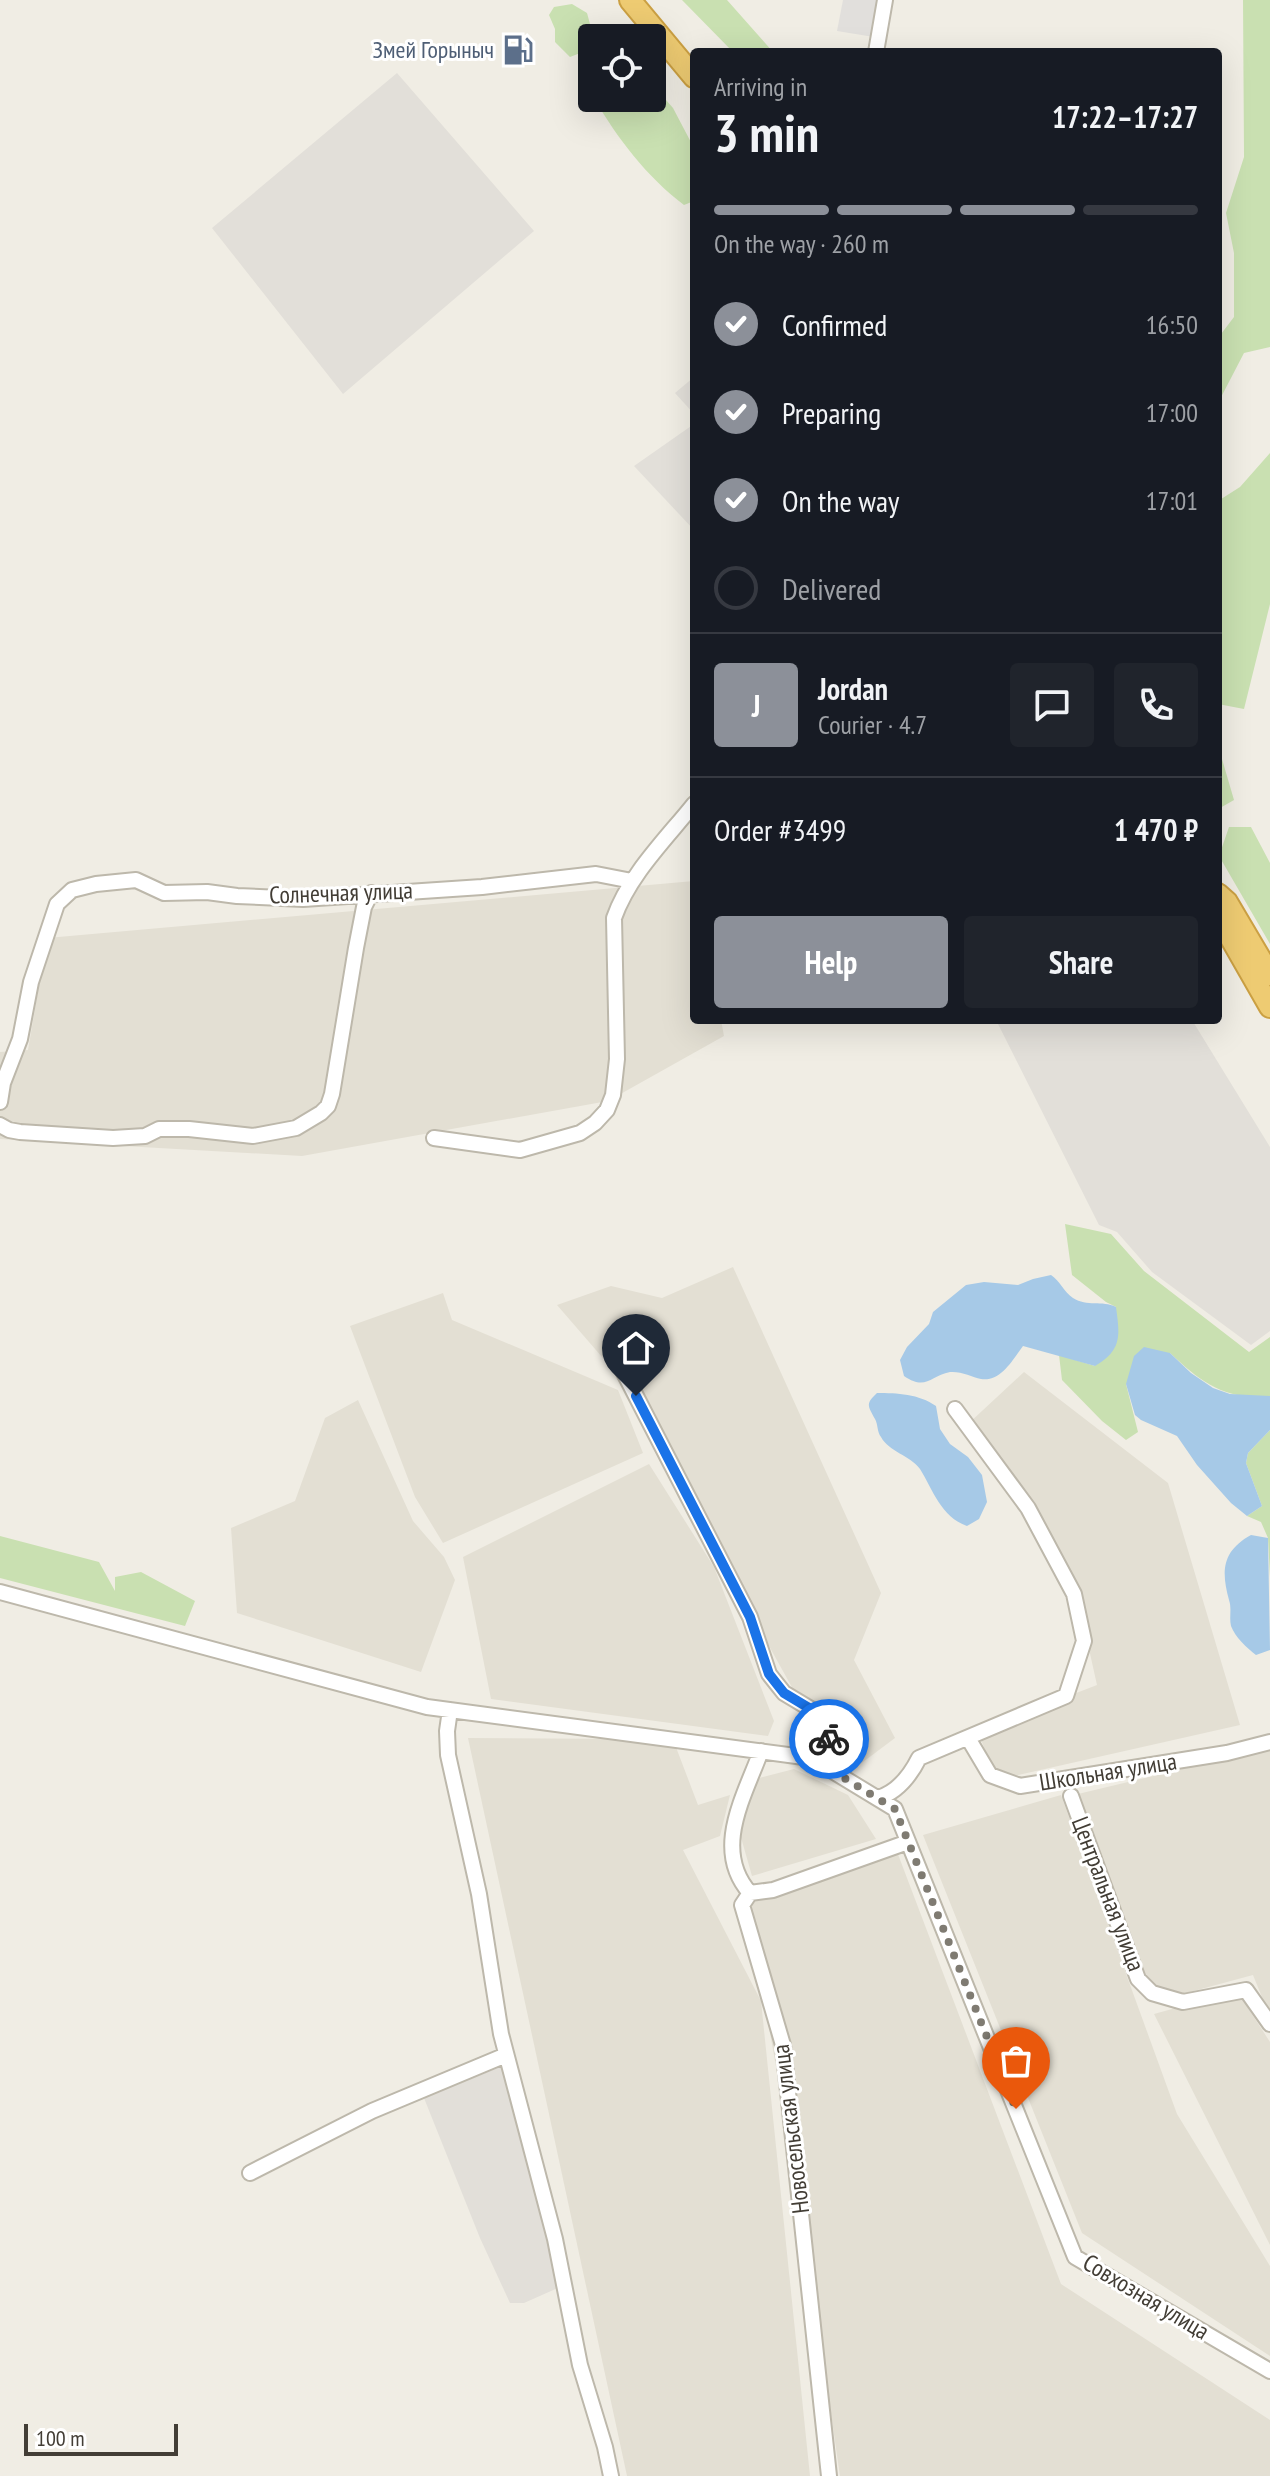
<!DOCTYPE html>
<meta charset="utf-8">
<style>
:root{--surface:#171b24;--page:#20242c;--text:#f1f3f6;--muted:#9ea1a6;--line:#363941;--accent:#8c9099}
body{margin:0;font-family:"PT Sans Narrow",sans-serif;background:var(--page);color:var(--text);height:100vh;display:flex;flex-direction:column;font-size:30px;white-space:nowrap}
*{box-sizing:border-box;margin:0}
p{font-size:26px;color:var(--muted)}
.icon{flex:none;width:44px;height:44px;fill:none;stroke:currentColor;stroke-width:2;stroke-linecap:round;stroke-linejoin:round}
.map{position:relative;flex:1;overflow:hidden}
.sheet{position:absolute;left:690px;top:48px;width:532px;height:976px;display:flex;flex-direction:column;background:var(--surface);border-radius:8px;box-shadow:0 8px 32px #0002}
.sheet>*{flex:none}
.buttons{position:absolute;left:578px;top:24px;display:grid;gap:16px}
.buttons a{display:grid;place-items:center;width:88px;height:88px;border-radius:8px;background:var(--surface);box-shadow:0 8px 32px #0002;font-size:40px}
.scale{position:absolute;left:24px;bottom:20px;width:154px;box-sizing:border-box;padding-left:8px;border:4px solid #423d35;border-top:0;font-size:22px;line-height:28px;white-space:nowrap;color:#423d35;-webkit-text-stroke:6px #fff;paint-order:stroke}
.pin{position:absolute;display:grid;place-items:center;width:68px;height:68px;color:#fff;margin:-82px -34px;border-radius:50% 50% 50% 0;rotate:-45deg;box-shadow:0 0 8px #0007}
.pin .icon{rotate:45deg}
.courier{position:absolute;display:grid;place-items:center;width:80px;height:80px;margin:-40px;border:6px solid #1a73e8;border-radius:50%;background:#fff;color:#222;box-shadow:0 2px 10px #0007}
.headline em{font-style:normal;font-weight:800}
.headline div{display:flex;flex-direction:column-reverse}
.headline{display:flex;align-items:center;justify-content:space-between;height:136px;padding:0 24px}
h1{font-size:52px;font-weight:800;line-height:60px}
.bar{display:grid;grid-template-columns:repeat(4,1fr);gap:12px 8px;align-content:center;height:96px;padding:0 24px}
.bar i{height:10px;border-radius:6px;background:var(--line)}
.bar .selected{background:var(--accent)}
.bar p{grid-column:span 4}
.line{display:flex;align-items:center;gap:20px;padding:0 24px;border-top:2px solid var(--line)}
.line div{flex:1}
.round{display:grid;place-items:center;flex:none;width:84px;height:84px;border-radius:8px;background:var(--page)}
ol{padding:0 24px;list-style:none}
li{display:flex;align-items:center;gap:24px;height:88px}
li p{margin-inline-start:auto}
li .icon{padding:8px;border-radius:50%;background:var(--accent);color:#fff;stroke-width:4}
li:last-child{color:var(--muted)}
li i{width:44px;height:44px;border:4px solid var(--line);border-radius:50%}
.cta{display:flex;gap:16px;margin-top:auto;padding:16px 24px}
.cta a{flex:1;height:92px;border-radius:8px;background:var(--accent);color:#fff;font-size:32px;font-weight:800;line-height:92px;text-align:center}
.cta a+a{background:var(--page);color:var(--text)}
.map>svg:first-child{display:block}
.residential{fill:#e3dfd3}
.industrial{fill:#e2dfd9}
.green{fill:#c9e0b1}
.parking{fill:#e1dfdc}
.water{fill:#a6c9e7}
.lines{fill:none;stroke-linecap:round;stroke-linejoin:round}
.minor-casing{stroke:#bdb8ab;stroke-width:18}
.highway-casing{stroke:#cba043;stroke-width:24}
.minor{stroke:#fff;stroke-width:14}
.highway{stroke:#eecb72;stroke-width:20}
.done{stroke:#7f7b72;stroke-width:8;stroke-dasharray:0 14.4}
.route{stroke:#1a73e8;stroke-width:10}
.labels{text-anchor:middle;stroke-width:6;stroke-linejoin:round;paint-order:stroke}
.service-label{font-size:24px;fill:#4e5e75;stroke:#fff;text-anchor:end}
.street-label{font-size:24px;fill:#423d35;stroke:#fff}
</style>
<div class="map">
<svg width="1270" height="2476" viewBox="0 0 1270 2476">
<rect width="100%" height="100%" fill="#f0ede4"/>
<path class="residential" d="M694 881V1020H721L724 1036 608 1101 302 1156 0 1139V1052L28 1050 47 938Z
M733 1267 881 1593 854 1660 895 1738 859 1765 847 1748 794 1691 621 1379 557 1305 611 1286 662 1298Z
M443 1293 452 1320 618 1390 643 1453 443 1543 415 1497 350 1326Z
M1024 1372 1168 1483 1240 1725 1009 1777 990 1764 978 1731 1097 1685 1081 1613 1055 1543 968 1424Z
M358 1400 413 1521 444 1557 455 1580 421 1672 237 1613 231 1528 295 1501 325 1418Z
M649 1464 714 1567 774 1721 768 1736 491 1699 463 1557Z
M468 1738 627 1739 674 1742 698 1805 730 1795 720 1836 683 1850 761 2001 810 2476H627Z
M1270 1748V2017L1253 1975 1175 1996 1148 1995 1078 1794Z
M794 1769 848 1795 876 1839 752 1876 738 1827 755 1779Z
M1061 1795 1177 2114 1270 2266V2356L1082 2233 923 1835Z
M896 1849 1061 2284 1270 2420V2476H840L802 2212 745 1893Z
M1237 1991 1270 2042V2245L1154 2014Z"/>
<path class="industrial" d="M397 73 534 231 343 394 212 228Z
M694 377V414L675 393Z
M694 424V530L634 466Z
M996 1020H1192L1270 1147V1331L1251 1345 1152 1272 1117 1232 1099 1225Z
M505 2065 560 2287 524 2303H510L480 2238 424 2098Z"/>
<path class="green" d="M682 0H727L773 52H733Z
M1243 0H1270V347L1244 353 1218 403V338L1234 317V253L1226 213 1244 157Z
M572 4 587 13 593 35 588 50 570 57 555 42V29L549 15 554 7Z
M652 84 673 108 694 148V201L684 205C647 177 617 138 594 98H652Z
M1270 453V604L1244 709 1218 704V501L1240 487Z
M1218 757 1222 759 1234 800 1220 808Z
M1229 827H1251L1270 863V944L1219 856Z
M1065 1224 1111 1234 1144 1271 1249 1352 1270 1337V1396C1225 1401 1201 1382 1170 1353L1126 1384 1138 1432 1126 1440 1102 1421 1062 1380 1059 1355 1095 1366 1116 1307 1106 1302 1072 1275Z
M1270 1430V1577L1268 1538 1261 1522 1247 1516 1262 1506 1246 1463 1248 1453Z
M0 1536 99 1562 115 1591V1577L141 1572 195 1601 185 1626 0 1578Z"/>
<path class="parking" d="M843 0H887L880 38 837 31Z"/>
<path class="water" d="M1051 1275C1060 1281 1064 1292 1073 1298 1087 1307 1102 1300 1116 1307 1120 1336 1122 1350 1095 1366L1023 1346C1013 1359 1001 1382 981 1379 972 1377 961 1371 950 1372 930 1376 926 1391 904 1376L900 1360 907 1347 929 1324 933 1312 966 1285 984 1282 1018 1285 1033 1279Z
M1144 1347 1170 1353 1191 1373 1213 1388 1230 1394 1270 1396V1430L1248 1453 1246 1463 1262 1506 1247 1516 1231 1503 1197 1465 1177 1436 1141 1420 1135 1415 1126 1384 1134 1356Z
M877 1393C897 1393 919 1394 936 1406L940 1429 950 1444 968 1457 982 1475 987 1502 979 1519 967 1526C941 1517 933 1490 920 1469 910 1455 889 1452 881 1437 877 1432 878 1424 875 1419 868 1406 865 1404 877 1393Z
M1251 1535 1268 1538 1270 1650 1256 1655C1247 1648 1235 1637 1231 1626 1229 1618 1232 1608 1229 1600 1221 1571 1222 1551 1251 1535Z"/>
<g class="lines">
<g class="minor-casing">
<path id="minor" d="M876 52 885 0
M0 1102 3 1083 20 1039 31 982 57 904 72 890 96 884 136 880 164 893 207 892 237 896 303 899 482 887 596 874 632 881
M0 1125 9 1130 20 1132 113 1138 145 1136 159 1129H189L253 1136 296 1128 321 1113 328 1106 332 1094 356 948 364 907 371 893
M434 1138 520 1150 580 1133 595 1123 607 1110 613 1095 617 1059 614 918C629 875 666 839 694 804
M620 1365 750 1617 769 1674 784 1693 824 1717 830 1735 818 1762
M0 1592 427 1707 811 1758 895 1809 1075 2257 1270 2371
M450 1710 447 1731 448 1755 479 1894 501 2034 555 2239 580 2365 605 2447 611 2476
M968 1738 990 1775 1020 1786 1227 1753 1270 1742
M1071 1796 1138 1979 1152 1993 1183 2002 1246 1990 1270 2024
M878 1798C898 1792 910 1776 919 1758L1066 1696 1084 1641 1074 1594 1028 1508 955 1409
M750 1893 742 1905 783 2045 829 2476
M750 1893 773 1890 908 1842
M750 1893C712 1850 744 1797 761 1751
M250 2173 372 2111 506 2055"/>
</g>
<g class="highway-casing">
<path id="highway" d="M630 0 694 77
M1218 894 1227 902 1270 975
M1218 916 1270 1007"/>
</g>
<use href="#minor" class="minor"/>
<use href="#highway" class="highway"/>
</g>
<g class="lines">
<path class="done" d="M829 1739 818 1762 895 1809 1016 2109"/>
<path class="route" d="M636 1396 750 1617 769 1674 784 1693 824 1717 830 1735 829 1739"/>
</g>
<defs>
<g id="fuel-bare" transform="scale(2.4)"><path d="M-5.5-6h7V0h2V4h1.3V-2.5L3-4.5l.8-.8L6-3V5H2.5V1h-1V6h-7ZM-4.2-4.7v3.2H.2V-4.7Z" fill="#5c6f8a" stroke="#fff" stroke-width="2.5" paint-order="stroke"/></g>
</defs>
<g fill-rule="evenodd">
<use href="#fuel-bare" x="518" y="50"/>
</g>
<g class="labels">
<g class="service-label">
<text x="494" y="58">Змей Горыныч</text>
</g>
<g class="street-label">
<text transform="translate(341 893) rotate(-2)" y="8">Солнечная улица</text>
<text transform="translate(1108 1772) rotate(-9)" y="8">Школьная улица</text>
<text transform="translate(1108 1894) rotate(69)" y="8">Центральная улица</text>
<text transform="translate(791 2129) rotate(-97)" y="8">Новосельская улица</text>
<text transform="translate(1146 2297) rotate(31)" y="8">Совхозная улица</text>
</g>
</g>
</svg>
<div class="buttons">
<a><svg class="icon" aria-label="locate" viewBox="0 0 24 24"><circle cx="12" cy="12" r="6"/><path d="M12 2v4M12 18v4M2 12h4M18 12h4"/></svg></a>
</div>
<div class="scale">100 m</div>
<div class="pin" style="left:1016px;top:2109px;background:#ea580c"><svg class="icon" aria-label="bag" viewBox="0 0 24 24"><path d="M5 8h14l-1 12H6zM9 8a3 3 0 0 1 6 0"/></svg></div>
<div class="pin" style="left:636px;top:1396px;background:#1f2937"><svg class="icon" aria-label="home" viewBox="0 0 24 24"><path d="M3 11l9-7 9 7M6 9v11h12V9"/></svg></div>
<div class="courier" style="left:829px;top:1739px"><svg class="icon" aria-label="bike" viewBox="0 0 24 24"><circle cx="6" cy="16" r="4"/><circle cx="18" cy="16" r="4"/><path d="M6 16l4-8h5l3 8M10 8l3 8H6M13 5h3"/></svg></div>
<section class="sheet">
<div class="headline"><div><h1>3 min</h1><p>Arriving in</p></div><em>17:22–17:27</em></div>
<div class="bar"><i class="selected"></i><i class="selected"></i><i class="selected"></i><i></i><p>On the way · 260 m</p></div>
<ol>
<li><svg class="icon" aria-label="check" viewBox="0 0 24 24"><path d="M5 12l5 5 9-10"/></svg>Confirmed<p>16:50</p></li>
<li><svg class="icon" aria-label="check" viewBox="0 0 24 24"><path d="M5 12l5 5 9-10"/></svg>Preparing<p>17:00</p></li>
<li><svg class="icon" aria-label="check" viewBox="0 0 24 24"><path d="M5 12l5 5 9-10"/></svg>On the way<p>17:01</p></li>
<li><i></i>Delivered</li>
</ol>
<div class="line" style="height:144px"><b class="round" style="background:var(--accent);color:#fff">J</b><div><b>Jordan</b><p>Courier · 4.7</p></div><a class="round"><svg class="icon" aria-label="chat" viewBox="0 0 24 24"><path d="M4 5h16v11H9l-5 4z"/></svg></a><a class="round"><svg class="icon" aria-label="phone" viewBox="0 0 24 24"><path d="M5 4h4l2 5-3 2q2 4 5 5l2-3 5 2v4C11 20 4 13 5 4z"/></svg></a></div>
<div class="line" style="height:104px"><div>Order #3499</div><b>1 470 ₽</b></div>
<div class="cta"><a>Help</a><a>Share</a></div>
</section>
</div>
